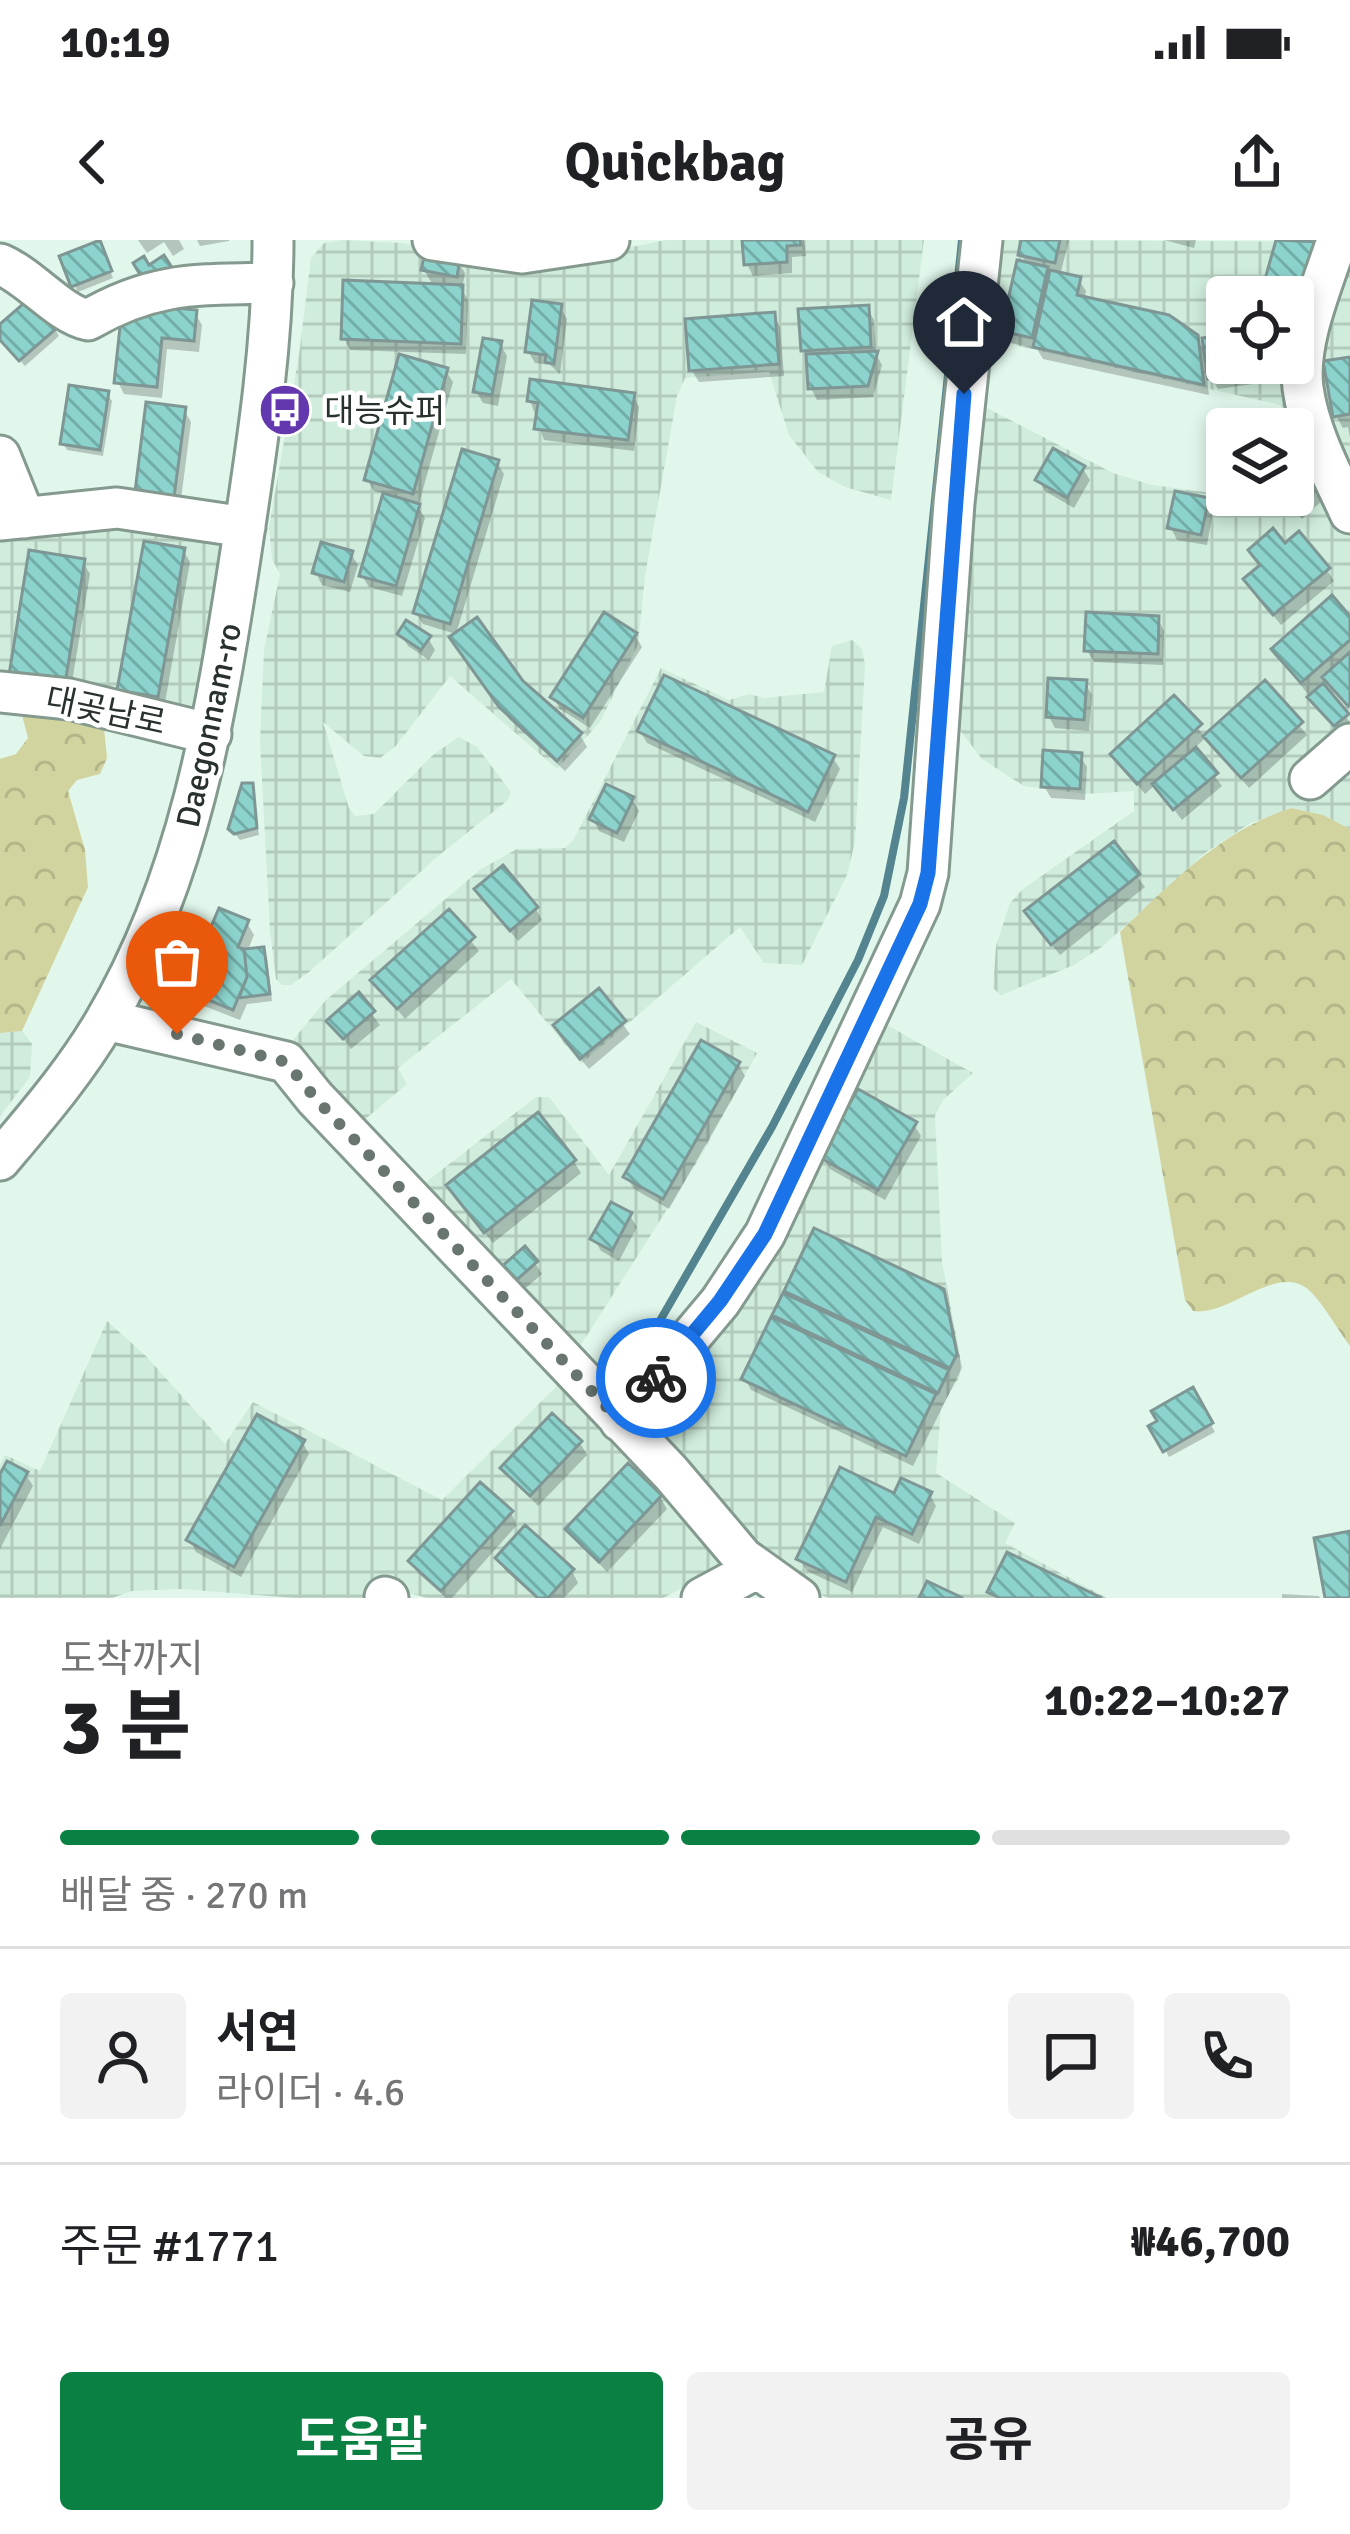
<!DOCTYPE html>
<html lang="ko">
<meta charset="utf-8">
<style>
:root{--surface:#fff;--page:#f2f2f2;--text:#202124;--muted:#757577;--line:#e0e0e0;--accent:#0b8043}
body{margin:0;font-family:Signika,"Noto Sans KR",sans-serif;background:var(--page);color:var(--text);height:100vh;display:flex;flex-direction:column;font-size:45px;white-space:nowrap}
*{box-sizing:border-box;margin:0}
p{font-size:39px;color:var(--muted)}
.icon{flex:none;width:66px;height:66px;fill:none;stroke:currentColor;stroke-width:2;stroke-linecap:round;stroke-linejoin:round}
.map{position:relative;height:1358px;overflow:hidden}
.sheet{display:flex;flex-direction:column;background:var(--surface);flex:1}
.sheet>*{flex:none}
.buttons{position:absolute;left:1206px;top:36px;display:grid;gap:24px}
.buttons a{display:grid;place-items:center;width:108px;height:108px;border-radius:12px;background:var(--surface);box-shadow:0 6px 18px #0003;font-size:60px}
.pin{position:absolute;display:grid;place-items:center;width:102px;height:102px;color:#fff;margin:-123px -51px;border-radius:50% 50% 50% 0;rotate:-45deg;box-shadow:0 0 12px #0007}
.pin .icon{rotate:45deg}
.courier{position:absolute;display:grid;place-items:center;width:120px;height:120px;margin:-60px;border:9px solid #1a73e8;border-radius:50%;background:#fff;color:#222;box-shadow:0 3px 15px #0007}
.head em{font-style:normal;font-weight:700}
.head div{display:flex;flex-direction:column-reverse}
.head{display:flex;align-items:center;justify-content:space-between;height:204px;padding:0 60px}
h1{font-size:78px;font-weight:700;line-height:90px}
.bar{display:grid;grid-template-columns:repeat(4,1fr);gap:18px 12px;align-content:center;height:144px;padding:0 60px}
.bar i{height:15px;border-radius:9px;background:var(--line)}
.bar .active{background:var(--accent)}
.bar p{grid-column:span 4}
.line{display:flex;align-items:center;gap:30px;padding:0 60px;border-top:3px solid var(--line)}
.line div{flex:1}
.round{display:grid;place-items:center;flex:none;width:126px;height:126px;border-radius:12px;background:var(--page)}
.action{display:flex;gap:24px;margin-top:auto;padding:24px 60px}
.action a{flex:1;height:138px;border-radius:12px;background:var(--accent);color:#fff;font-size:48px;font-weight:700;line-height:138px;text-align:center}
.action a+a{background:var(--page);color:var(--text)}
.status{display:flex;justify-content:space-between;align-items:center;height:84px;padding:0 60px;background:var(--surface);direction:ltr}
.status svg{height:33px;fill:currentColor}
header{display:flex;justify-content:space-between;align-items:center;height:156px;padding:0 60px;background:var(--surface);font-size:54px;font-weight:700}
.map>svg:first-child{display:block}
.industrial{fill:url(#industrial-grid);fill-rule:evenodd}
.forest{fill:url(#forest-crowns)}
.shadow{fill:#0003}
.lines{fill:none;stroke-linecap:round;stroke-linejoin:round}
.stream{stroke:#53848f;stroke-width:8}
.building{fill:url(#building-back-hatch);stroke:#7e9795;stroke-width:3}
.minor-casing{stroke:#859a8f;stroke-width:45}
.minor{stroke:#fff;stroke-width:39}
.done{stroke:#69766f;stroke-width:12;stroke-dasharray:0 21.6}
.route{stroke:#1a73e8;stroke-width:15}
.labels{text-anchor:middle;stroke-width:9;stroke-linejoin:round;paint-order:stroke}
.poi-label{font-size:33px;fill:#28312c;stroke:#fff;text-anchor:start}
.street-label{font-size:33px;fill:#28312c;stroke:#fff}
</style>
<div class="status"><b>10:19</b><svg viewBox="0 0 49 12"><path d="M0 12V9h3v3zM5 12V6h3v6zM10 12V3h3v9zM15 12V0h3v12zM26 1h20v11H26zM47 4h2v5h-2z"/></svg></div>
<header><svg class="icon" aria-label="back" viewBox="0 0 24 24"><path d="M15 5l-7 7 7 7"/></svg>Quickbag<svg class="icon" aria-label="share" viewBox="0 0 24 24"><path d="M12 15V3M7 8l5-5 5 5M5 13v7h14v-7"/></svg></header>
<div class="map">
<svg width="1350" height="1358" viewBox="0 0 1350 1358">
<defs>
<pattern id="industrial-grid" width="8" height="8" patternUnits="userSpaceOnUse" patternTransform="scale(3)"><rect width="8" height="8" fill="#cfecdc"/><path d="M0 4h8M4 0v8" fill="none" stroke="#b2cbbd"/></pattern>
<pattern id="forest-crowns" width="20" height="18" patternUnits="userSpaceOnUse" patternTransform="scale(3)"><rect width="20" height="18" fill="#d2d49f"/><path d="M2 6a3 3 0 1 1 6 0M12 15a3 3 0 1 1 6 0" fill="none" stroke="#b4b689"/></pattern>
<pattern id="building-back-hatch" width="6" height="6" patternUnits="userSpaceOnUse" patternTransform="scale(3)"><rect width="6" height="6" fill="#8cd3cd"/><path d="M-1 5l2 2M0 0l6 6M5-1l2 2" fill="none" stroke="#72aca7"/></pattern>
</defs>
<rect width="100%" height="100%" fill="#e1f7eb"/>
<path class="industrial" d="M342 0 402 3 472 17 578 18 666 0H924L891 260 845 247 818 232 789 195 769 132 685 138 677 156 645 336 638 405 600 482 557 529 450 436 395 507 380 518 364 516 323 482 349 568 355 576 374 574 434 514 459 497 477 507 511 552 508 560 437 617 309 732 291 745H282L276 739 270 691 260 501 264 410 280 334 272 319 269 287 299 115 311 18 324 3Z
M995 0 1350 2V589L1323 575 1291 568 1249 584 1205 613 1103 706 1074 725 1001 755 993 748 996 706 1010 663 1023 649 1134 571V551L1085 554 1024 546 982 519 949 476 975 162 1113 233 1152 245 1205 252 1227 249V255H1293V189H1288L1294 174 1277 164 992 100 983 88ZM1227 57H1293V123H1227Z
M96 281 226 297 193 474 0 440V292Z
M852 400 862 409 865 425 855 602 847 635 802 725 764 723 740 687 581 824 511 739 398 828 407 844 357 886 289 805 326 760 481 629 517 609 565 608 574 599 661 428 729 460 749 454 764 458 824 452 832 406Z
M876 779 973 833 943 860 935 876 942 1022 960 1115V1136L941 1168 936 1233 1015 1283 1005 1303 1107 1358H829L818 1354 784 1339 668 1204 664 1190Z
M696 782 757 813 701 916 572 1119 417 949 536 857H549L609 935Z
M22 791 32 804 30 837 0 876V793Z
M107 1081 146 1116 225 1204 253 1162 442 1260 566 1137 727 1325 663 1358H427L383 1346 379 1358H295L181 1349 132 1351 112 1358H0V1225L5 1215 40 1231Z"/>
<path class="forest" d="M18 460 103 478 107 518 100 534 77 540 68 551 85 610 88 647 22 791 0 793V519L16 514 28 498Z
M1291 568 1323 575 1350 589V1106C1337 1089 1325 1066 1310 1051 1277 1021 1230 1077 1193 1071L1185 1060 1120 692C1172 642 1221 591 1291 568Z"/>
<path class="shadow" d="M138 0H179L184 9 173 16 164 2 147 13Z
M197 0H229V1L200 6Z
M745 0H804L806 16 792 17V33L753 36 747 24Z
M1024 0H1069L1060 35 1079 40 1086 51 1084 60 1196 97 1208 118 1227 98V123L1286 125 1211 138 1206 129 1209 155 1043 119 1037 109 1011 103 1004 91 1027 26 1021 14Z
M1164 0H1196L1194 8Z
M103 11 113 38 78 52 74 45Z
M458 22 465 33 462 49 468 60 466 114 350 110 344 98 434 47 424 30Z
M560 67 567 79 560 134 550 125 535 123 528 111Z
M867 68 874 80 876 114 882 125 873 157 817 160 811 148 809 120 804 110Z
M195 73 202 85 199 112 167 109 162 158 124 154 118 142 123 89Z
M773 75 780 87 784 136 699 142 692 131Z
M0 88 55 89 59 96 25 126 0 99Z
M500 104 507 116 498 166 483 163 476 151Z
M1350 120V197L1348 187 1343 188 1336 176Z
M1287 130 1288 139 1218 149 1213 141Z
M446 131 453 142 418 267 425 278 402 356 369 347 362 336 385 254 374 251 367 239Z
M107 154 112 161 103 216 67 210 63 203Z
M633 155 639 167 634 211 544 200 530 160Z
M184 170 191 182 180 267 138 251Z
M497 223 504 234 456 394 423 384 416 373Z
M1299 225 1325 258 1302 279 1282 255H1293V231Z
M1083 229 1090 240 1074 268 1045 251 1039 240Z
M1207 261 1213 272 1207 305 1177 300 1171 288Z
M1285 307 1327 330 1334 341 1281 385 1253 351Z
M183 310 190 322 164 468 127 462 120 450Z
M351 314 358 325 350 352 322 345 316 333Z
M83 322 90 334 70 454 19 446Z
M1158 379 1164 391 1163 425 1094 422 1087 410Z
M1350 380V468L1326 438 1319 444 1350 482V490L1342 496 1281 421Z
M401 394 428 398 435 410 429 420 408 406Z
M635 395 642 407 590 488 560 469 553 457Z
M460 409 521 443 580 495 587 507 565 531 509 479Z
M1085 443 1092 455 1089 491 1055 488 1049 477Z
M1264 444 1307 495 1249 548 1206 497 1194 509 1222 546 1182 580 1155 545 1145 554 1113 515 1173 459 1206 498Z
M640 491 833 518 840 529 815 582 647 503Z
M1080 516 1087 527 1085 560 1051 558 1044 546Z
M251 546 259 595 240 600 231 589Z
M632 559 639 571 624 602 599 591 593 579Z
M1114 605 1145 647 1060 715 1035 684Z
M485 661 536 669 542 680 518 701Z
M449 673 479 711 405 779 374 741Z
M247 683 254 695 247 712 263 710 267 717 272 761 247 764 240 780 194 762 187 750Z
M599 752 630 794 589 829 563 798Z
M359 757 380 785 351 809 330 781Z
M738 824 745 836 669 969 634 949 627 937Z
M914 885 921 896 885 960 830 929 823 917Z
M574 922 581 933 493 1003 456 957Z
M630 976 637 987 619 1021 601 1011 594 999Z
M815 992 942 1052 949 1064 962 1128 913 1226 751 1150 745 1139Z
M535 1023 542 1034 520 1053 502 1029Z
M1192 1151 1215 1192 1169 1217 1153 1187Z
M303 1203 309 1214 241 1337 196 1312 190 1300Z
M580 1203 587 1215 538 1266 503 1228Z
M26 1235 33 1246 0 1309V1240Z
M930 1255 936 1266 919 1304 883 1287 852 1352 807 1331 800 1319 895 1257Z
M660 1257 667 1269 607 1332 568 1290Z
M511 1273 517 1285 452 1358H446L418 1333 412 1322Z
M498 1318 572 1331 578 1343 564 1358H536L505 1330Z
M1282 1354 1319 1356 1320 1358H1282Z"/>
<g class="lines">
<path class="stream" d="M643 1110 772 887 858 720 884 656 904 558 962 0"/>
</g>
<path class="building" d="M100 0 112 31 71 47 59 16Z
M742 0H800L801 5 787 6V22L744 25Z
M1021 0H1060L1055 23 1018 15Z
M1276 0 1321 2 1293 73V57H1260Z
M425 12 460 19 457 37 421 30Z
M164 15 173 29 147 46 133 23 144 16 149 25Z
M1017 20 1048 27 1032 98 1001 91Z
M1050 30 1081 37 1077 55 1169 75 1198 95 1204 145 1033 107Z
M343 40 463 45 461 104 341 99Z
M31 57 58 87 19 121 0 100V84Z
M532 60 562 64 554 124 545 122 546 115 525 112Z
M869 65 871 107 801 111 798 69Z
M163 67 197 70 194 101 162 98 157 147 114 143 120 87Z
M775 72 779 124 689 131 685 79Z
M1227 95V123H1283L1284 128 1208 139 1202 98Z
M483 98 502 101 492 155 473 152Z
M878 111 868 146 808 149 806 114Z
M399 114 448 128 413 254 364 240Z
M1350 117V174L1333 177 1323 121Z
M530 139 635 153 628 200 534 189 538 163 527 161Z
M69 145 109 151 100 210 60 204Z
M146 162 186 167 174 257 135 252Z
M1053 208 1085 226 1067 258 1035 240Z
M462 209 499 220 450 384 413 373Z
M1299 221 1320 245 1294 269 1281 255H1293V227Z
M1175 251 1209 258 1201 295 1167 288Z
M383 253 420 264 396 346 359 336Z
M1273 288 1285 303 1299 291 1330 328 1273 375 1243 339 1260 325 1248 310Z
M144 301 185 308 158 457 117 450Z
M321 302 353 311 344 342 312 333Z
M29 310 85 319 65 444 9 435Z
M1332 355 1350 376V400L1301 443 1271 409Z
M604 372 637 393 583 478 550 457Z
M1086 372 1159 376 1158 414 1084 411Z
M477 377 523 441 582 493 557 521 499 467 449 397Z
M406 380 431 396 421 410 397 394Z
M1350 412V464L1348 466 1322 437Z
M664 435 835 515 808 572 637 491Z
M1048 438 1087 440 1084 480 1046 477Z
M1265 440 1303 482 1241 538 1203 496Z
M1323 443 1349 474 1334 486 1307 457Z
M1174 455 1202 484 1137 544 1110 514Z
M1196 507 1218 533 1173 570 1152 544Z
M1043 510 1082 513 1080 549 1041 547Z
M242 543H253L257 588 234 594 228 589Z
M606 544 634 557 617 593 589 579Z
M1114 601 1140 634 1051 705 1024 671Z
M503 625 538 667 510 691 474 649Z
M219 668 249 680 238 707 244 709 247 737 233 770 184 750Z
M449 669 475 697 397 769 370 740Z
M264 707 270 754 239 758 247 737 244 709Z
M599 748 626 781 580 819 553 785Z
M359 752 375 771 343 799 326 781Z
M701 800 740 822 663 959 623 937Z
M858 849 917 882 878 950 819 917Z
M538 872 576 920 484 993 446 945Z
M611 962 632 973 612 1011 590 999Z
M814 988 944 1049 957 1114 950 1128 784 1051Z
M525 1006 538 1021 512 1044 499 1029Z
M783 1053 949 1130 938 1153 772 1075Z
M771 1077 936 1154 906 1216 741 1139Z
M1193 1147 1213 1183 1163 1212 1148 1186 1157 1181 1151 1171Z
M552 1173 582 1201 530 1256 500 1228Z
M257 1174 305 1200 234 1327 186 1300Z
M7 1221 28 1232 0 1286V1234Z
M628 1223 662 1255 599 1322 565 1289Z
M840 1227 894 1253 901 1238 932 1252 912 1294 876 1277 846 1342 796 1319Z
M480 1242 513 1271 441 1351 408 1321Z
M525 1285 574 1329 548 1358H538L495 1318Z
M1350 1291V1358H1325L1314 1298Z
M1007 1312 1102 1358H1000L987 1352Z
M927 1341 963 1358H919Z"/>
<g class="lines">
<g class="minor-casing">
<path id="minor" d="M433 0 522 13 609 0
M1337 0C1323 44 1297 101 1303 148 1309 192 1332 234 1350 273
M0 24C31 37 59 74 88 80 155 41 199 45 273 43
M0 216 25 278
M0 280 117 268 245 287
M0 452 69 459 211 494
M1310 539 1350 504
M106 780 286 822 315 858 671 1233 743 1318 799 1358
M0 920C37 876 76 831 105 781 189 639 215 479 240 318 256 212 273 108 273 0
M620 1181 720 1062 765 994 920 664 928 633 954 263 982 0
M385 1357 388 1358
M702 1358 756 1329"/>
</g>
<use href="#minor" class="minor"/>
</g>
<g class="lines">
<path class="done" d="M177 794 286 822 315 858 620 1181 656 1138"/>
<path class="route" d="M656 1138 720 1061 765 994 920 664 928 633 964 154"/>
</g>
<defs>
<g id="bus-disc" transform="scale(2.7)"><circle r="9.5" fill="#6337ae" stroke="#fff"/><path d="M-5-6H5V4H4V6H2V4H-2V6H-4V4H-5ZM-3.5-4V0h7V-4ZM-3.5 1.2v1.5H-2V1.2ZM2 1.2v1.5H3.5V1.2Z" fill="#fff"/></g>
</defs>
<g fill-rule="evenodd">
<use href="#bus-disc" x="285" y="170"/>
</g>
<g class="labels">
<g class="poi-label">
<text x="324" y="182">대능슈퍼</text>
</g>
<g class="street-label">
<text transform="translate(106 470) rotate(12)" y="12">대곶남로</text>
<text transform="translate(208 485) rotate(-78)" y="12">Daegonnam-ro</text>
</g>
</g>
</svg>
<div class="buttons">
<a><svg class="icon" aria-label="locate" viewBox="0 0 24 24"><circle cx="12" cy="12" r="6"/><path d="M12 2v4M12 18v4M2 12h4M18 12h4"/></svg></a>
<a><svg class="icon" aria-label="layers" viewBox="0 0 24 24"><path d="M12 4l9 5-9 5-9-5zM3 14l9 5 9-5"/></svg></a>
</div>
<div class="pin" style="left:177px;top:794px;background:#ea580c"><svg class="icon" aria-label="bag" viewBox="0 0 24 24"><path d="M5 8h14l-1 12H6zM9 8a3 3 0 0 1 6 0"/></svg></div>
<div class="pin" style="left:964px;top:154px;background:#1f2937"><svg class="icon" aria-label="home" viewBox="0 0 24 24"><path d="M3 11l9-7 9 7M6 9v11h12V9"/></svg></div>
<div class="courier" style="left:656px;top:1138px"><svg class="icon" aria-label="bike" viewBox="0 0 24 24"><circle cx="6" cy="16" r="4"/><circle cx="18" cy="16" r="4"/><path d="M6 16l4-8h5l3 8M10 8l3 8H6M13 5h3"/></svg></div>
</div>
<section class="sheet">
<div class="head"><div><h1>3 분</h1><p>도착까지</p></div><em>10:22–10:27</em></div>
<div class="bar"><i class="active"></i><i class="active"></i><i class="active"></i><i></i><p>배달 중 · 270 m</p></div>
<div class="line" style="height:216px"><a class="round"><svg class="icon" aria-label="person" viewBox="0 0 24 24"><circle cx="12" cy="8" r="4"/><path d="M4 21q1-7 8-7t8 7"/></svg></a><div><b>서연</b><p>라이더 · 4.6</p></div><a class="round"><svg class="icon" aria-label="chat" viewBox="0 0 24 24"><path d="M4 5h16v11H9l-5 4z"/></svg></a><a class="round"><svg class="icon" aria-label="phone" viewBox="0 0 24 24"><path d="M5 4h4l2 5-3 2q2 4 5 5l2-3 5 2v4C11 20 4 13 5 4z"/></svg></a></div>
<div class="line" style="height:156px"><div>주문 #1771</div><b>₩46,700</b></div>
<div class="action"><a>도움말</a><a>공유</a></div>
</section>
